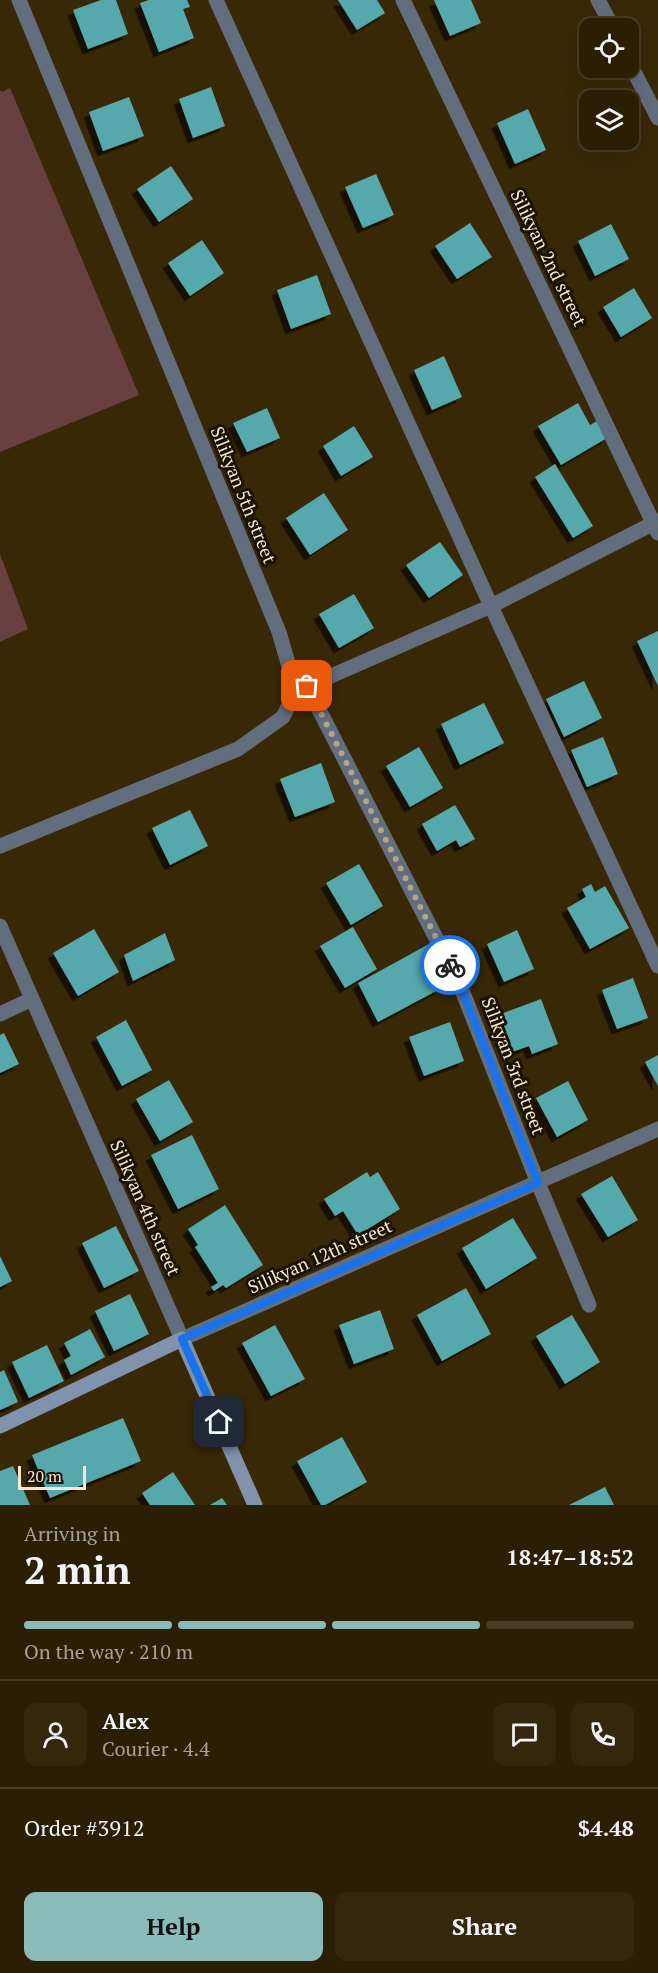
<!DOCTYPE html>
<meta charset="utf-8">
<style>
:root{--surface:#2b1e04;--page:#33270e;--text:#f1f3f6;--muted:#a6a29a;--line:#473c26;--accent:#8bbbb9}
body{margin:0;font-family:"PT Serif",serif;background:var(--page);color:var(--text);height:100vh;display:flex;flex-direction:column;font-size:22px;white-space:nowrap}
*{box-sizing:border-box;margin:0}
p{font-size:20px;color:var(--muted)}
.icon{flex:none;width:33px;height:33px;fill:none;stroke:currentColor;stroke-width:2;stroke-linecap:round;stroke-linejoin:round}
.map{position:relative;height:1505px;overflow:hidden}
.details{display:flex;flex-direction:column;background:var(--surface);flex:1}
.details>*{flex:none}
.controls{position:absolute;left:579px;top:18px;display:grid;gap:12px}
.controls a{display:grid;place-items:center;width:60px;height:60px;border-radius:12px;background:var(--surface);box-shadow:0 6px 24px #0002,0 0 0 2px var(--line);font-size:30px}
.scale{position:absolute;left:18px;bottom:15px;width:68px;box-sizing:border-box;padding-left:6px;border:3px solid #f5e7d1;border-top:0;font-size:16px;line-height:21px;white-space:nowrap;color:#f5e7d1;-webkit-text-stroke:4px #1b1202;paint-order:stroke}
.pin{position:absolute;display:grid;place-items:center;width:51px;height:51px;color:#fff;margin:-26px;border-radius:12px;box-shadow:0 3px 9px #0006}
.courier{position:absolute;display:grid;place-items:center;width:60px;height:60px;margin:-30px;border:4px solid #1a73e8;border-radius:50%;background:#fff;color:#222;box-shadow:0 2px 8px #0007}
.summary em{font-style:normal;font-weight:800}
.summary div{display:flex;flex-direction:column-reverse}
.summary{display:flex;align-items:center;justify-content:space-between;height:102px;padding:0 24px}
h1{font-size:39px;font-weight:800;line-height:45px}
.bar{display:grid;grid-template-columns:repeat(4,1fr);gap:9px 6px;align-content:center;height:72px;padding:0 24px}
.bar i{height:8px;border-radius:4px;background:var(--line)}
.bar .selected{background:var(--accent)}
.bar p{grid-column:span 4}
.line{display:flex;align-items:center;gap:15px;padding:0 24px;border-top:2px solid var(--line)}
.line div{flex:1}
.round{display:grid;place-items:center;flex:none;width:63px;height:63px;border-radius:12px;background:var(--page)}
.primary-button{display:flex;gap:12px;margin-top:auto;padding:12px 24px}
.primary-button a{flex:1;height:69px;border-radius:12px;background:var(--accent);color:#111;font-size:24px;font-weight:800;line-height:69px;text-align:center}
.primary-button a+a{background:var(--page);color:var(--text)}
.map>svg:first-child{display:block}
.green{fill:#694040}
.building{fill:#54a9ad;filter:url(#shadow)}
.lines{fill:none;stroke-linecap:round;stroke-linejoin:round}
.street{stroke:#626d7e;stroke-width:15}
.secondary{stroke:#8192ad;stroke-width:15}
.done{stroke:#b3a48a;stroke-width:6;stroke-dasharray:0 10.8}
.route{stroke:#1a73e8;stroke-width:8}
.labels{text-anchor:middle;stroke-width:6;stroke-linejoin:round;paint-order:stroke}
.street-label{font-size:18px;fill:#f5e7d1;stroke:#1b1202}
</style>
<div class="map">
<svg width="658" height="1505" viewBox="0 0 658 1505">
<defs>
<filter id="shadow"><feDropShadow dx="-5.5" dy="5.5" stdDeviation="0" flood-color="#0009"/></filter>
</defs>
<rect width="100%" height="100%" fill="#392806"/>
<path class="green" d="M10 88 139 395 0 452V90L2 92Z
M0 554 28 629 0 642Z"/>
<path class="building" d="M101 0H116L128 34 88 49 73 10Z
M149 0H187L190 7 183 9 194 38 159 52 140 3Z
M338 0H377L385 13 357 30Z
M434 0H471L481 23 450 36Z
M211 87 225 126 193 138 179 99Z
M129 97 144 136 103 151 89 112Z
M528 109 546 150 515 164 497 123Z
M171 166 193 199 159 222 137 189Z
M376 174 394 215 363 228 345 187Z
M470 223 492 257 457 279 435 246Z
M611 224 629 259 595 276 578 241Z
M202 240 224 273 190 296 168 263Z
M317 275 331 314 291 329 277 290Z
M634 288 652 318 621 337 603 307Z
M444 356 462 397 432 410 414 370Z
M578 403 590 425 597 421 607 438 561 465 538 426Z
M267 408 280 438 247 452 233 423Z
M354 426 373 457 341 476 323 446Z
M555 464 593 526 573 538 535 477Z
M324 493 348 530 310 555 286 518Z
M440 542 463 575 429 598 406 565Z
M354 594 374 628 339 648 319 614Z
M658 631V686L637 641Z
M584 681 602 718 564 737 546 699Z
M484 703 504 743 460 765 441 724Z
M603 737 618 774 587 787 571 750Z
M419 747 443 788 410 807 386 766Z
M321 763 335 802 295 817 280 779Z
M455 805 475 839 460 847 456 840 437 851 422 824Z
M190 810 208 846 170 865 152 828Z
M359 864 383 906 351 925 326 883Z
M591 884 595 892 605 886 629 928 590 949 567 908 586 897 582 889Z
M353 927 377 969 345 988 320 946Z
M94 929 119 972 78 996 53 953Z
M517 930 534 969 504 982 487 944Z
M165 933 175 960 133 981 124 955Z
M429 944 442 969 432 975 440 989 378 1022 358 983Z
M633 978 648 1018 617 1029 602 990Z
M541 999 558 1044 532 1054 529 1046 512 1052 498 1015Z
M126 1020 152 1070 122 1086 96 1037Z
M450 1022 464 1061 424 1076 409 1037Z
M4 1033 19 1064 0 1073V1035Z
M658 1055V1086L645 1062Z
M169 1080 193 1122 160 1141 136 1099Z
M568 1081 588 1120 557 1137 536 1098Z
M192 1135 219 1189 178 1209 151 1155Z
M367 1172 370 1177 378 1172 400 1209 358 1235 343 1211 335 1216 324 1199Z
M612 1176 638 1220 608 1237 581 1194Z
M225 1205 263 1265 226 1288 223 1285 214 1291 211 1287 218 1283 195 1247 198 1245 188 1229Z
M513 1218 537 1258 486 1289 462 1248Z
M116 1226 139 1271 104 1288 82 1243Z
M0 1256 12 1281 0 1287Z
M466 1288 491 1334 442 1361 417 1315Z
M130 1294 149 1334 114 1351 95 1311Z
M380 1310 394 1349 354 1364 339 1325Z
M572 1315 600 1362 565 1384 536 1336Z
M275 1325 305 1379 271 1396 242 1343Z
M90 1329 105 1357 71 1375 64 1360 71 1356 64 1343Z
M47 1345 64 1381 29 1398 12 1362Z
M4 1370 18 1402 0 1410V1372Z
M123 1418 141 1461 50 1498 32 1455Z
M342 1437 367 1482 325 1505H321L297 1461Z
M13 1466 30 1505H0V1471Z
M173 1472 195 1505H150L142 1493Z
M605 1487 614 1505H569Z
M222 1498 227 1505H210Z"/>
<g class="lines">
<path class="street" d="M216 0 491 606 658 966
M403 0 658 533
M598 0 613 28
M628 60 658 118
M307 686 460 985 538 1183 589 1305
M299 690 491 606 658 521
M0 846 238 749 283 717 296 691 279 632 19 0
M0 926 182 1339 658 1129
M0 1014 32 999"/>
<path class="secondary" d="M0 1426 182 1339 255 1505"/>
</g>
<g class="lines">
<path class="done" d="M307 686 450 965"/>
<path class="route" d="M219 1422 182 1339 538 1183 460 985 450 965"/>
</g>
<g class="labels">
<g class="street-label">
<text transform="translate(548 258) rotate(64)" y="6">Silikyan 2nd street</text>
<text transform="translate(243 495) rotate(68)" y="6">Silikyan 5th street</text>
<text transform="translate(513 1066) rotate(69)" y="6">Silikyan 3rd street</text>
<text transform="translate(145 1208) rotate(66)" y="6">Silikyan 4th street</text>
<text transform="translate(320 1257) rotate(-24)" y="6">Silikyan 12th street</text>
</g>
</g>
</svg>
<div class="controls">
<a><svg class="icon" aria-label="locate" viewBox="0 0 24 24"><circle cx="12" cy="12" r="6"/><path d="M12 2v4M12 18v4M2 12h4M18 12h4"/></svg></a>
<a><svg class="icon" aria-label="layers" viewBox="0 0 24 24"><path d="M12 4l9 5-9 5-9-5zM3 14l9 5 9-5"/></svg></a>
</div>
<div class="scale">20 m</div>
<div class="pin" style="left:307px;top:686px;background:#ea580c"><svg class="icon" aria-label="bag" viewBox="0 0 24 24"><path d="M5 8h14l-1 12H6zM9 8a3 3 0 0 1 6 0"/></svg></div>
<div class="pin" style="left:219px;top:1422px;background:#1f2937"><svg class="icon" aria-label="home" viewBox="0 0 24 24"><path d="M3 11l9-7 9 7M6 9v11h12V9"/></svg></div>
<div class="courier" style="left:450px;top:965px"><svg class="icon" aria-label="bike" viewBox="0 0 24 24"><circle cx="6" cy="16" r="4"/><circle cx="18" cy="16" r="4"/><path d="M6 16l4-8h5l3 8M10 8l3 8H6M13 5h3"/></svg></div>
</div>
<section class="details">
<div class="summary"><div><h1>2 min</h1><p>Arriving in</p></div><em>18:47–18:52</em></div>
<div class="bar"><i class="selected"></i><i class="selected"></i><i class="selected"></i><i></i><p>On the way · 210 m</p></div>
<div class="line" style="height:108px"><a class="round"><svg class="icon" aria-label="person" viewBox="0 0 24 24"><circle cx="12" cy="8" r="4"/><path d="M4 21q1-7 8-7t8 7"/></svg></a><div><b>Alex</b><p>Courier · 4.4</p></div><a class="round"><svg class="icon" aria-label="chat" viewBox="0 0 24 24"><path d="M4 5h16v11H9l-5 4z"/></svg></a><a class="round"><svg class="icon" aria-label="phone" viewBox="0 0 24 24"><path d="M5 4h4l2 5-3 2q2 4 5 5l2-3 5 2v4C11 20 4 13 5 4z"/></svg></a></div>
<div class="line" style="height:78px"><div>Order #3912</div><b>$4.48</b></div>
<div class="primary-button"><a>Help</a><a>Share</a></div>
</section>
